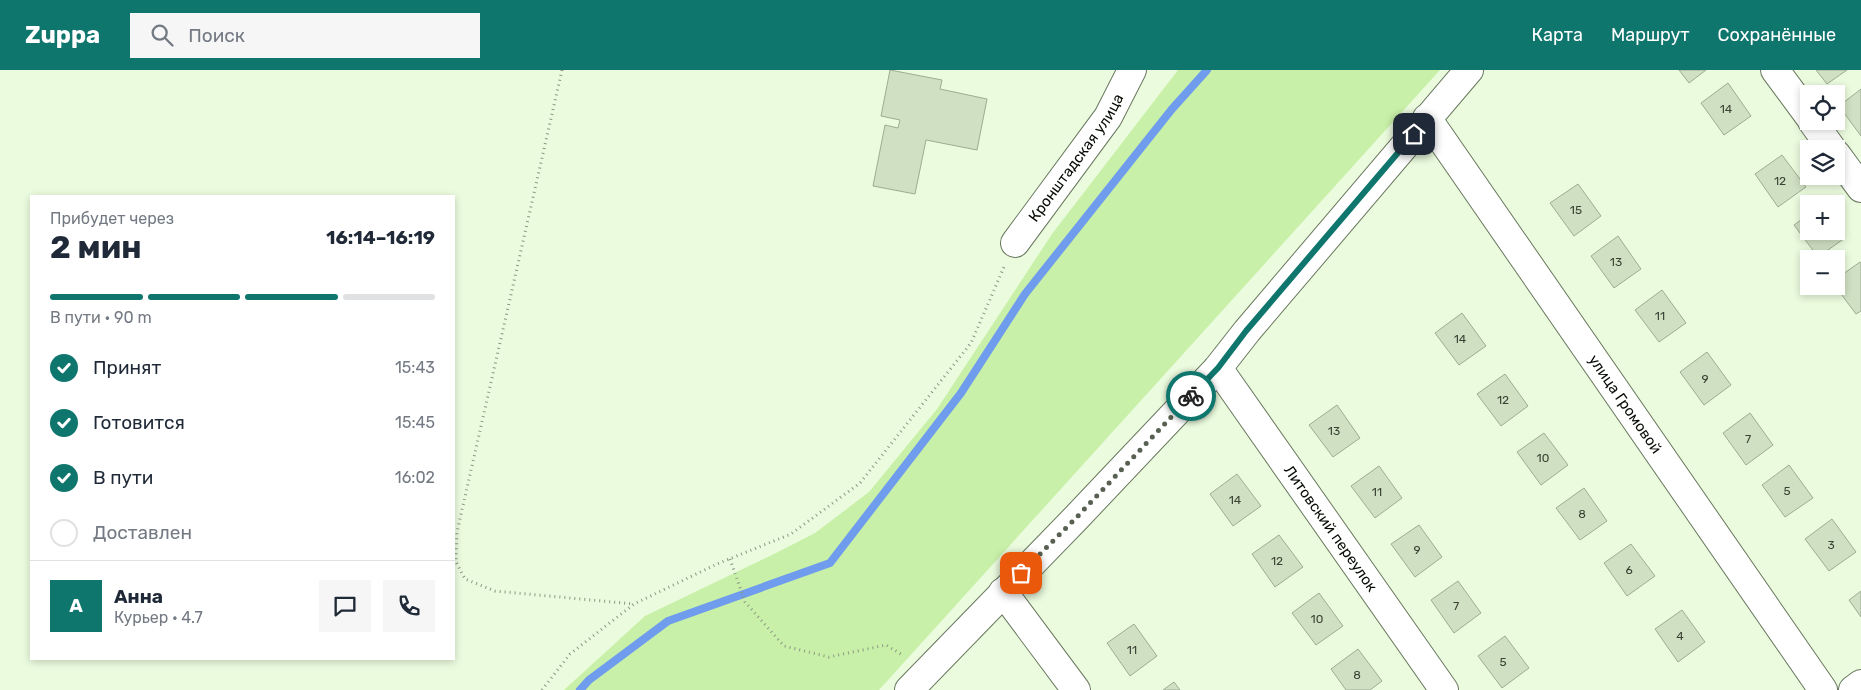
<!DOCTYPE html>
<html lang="ru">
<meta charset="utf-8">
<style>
:root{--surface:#fff;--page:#f6f6f7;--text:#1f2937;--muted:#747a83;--line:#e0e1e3;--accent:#0f766e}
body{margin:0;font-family:Rubik,sans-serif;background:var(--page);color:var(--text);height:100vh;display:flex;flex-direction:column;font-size:19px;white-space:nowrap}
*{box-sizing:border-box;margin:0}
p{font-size:16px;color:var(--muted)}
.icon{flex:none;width:28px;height:28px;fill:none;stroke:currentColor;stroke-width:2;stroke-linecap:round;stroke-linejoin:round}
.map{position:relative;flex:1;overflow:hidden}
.panel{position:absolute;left:30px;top:125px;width:425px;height:465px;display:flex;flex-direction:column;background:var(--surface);border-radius:0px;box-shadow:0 2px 8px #0003}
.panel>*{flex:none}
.buttons{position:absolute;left:1800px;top:15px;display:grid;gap:10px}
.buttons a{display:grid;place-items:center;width:45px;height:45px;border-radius:0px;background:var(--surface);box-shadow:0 2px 8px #0003;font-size:25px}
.pin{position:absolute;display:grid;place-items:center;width:42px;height:42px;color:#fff;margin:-21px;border-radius:10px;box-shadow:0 2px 8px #0006}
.courier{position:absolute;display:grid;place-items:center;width:50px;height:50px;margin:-25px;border:4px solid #0f766e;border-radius:50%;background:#fff;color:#222;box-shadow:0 1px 6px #0007}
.summary em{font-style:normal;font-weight:700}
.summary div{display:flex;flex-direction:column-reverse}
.summary{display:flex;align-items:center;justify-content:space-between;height:85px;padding:0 20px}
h1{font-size:32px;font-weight:700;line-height:38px}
.bar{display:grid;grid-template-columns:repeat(4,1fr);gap:8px 5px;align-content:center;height:60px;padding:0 20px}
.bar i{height:6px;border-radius:4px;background:var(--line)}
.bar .on{background:var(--accent)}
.bar p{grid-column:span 4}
.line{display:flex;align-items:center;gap:12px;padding:0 20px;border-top:1px solid var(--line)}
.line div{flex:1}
.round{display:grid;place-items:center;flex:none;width:52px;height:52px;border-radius:0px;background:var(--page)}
ol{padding:0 20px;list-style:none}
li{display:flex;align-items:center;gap:15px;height:55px}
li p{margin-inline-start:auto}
li .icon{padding:5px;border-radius:50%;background:var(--accent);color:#fff;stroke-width:4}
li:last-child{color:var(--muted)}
li i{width:28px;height:28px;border:2px solid var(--line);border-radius:50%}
header{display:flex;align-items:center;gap:30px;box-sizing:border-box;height:70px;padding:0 25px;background:var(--accent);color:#fff}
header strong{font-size:24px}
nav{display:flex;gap:28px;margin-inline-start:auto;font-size:18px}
.search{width:350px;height:45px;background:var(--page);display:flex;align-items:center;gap:12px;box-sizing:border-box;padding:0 18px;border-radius:0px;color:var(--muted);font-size:19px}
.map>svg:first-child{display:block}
.green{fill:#c9f0a8}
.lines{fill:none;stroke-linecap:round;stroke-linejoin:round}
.stream{stroke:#6f9ced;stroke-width:8}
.building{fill:#d0e0c3;stroke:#9dad91}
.minor-casing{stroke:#69785e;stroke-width:30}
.path{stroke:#8c9884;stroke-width:3;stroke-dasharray:1 4;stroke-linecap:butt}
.minor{stroke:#fff;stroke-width:28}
.done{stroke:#576051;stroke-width:5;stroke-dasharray:0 9}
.route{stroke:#0f766e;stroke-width:6}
.labels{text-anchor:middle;stroke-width:4.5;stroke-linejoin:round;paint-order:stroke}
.number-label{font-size:12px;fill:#3a4234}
.street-label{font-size:15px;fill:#080d05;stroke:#ebfbde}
</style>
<header>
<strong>Zuppa</strong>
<div class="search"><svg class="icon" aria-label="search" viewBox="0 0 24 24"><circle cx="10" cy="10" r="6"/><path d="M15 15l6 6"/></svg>Поиск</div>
<nav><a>Карта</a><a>Маршрут</a><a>Сохранённые</a></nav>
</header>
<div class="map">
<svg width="1861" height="620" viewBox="0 0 1861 620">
<rect width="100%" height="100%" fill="#ebfbde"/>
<path class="green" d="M1178 0H1440L879 620H564L645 546 776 483 815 463 869 422 937 339 1052 164Z"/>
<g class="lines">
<path class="stream" d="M580 620 589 610 668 551 830 493 961 323 1025 224 1172 39 1207 0"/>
</g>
<path class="building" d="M890 0 942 10 940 19 987 29 977 80 926 70 915 124 873 116 885 55 898 58 900 50 881 46Z
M1679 0H1706L1689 13Z
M1816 0H1847L1827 14Z
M1728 13 1751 46 1724 65 1701 33Z
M1861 19V66L1839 36Z
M1782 85 1806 117 1778 137 1755 104Z
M1578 114 1601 146 1574 166 1550 133Z
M1809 144V161H1836V155L1845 168 1818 187 1794 155Z
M1618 166 1641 199 1614 218 1591 186Z
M1860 192 1861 194V241L1856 244 1835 216 1836 209Z
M1662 220 1686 253 1659 272 1635 240Z
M1462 243 1486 276 1459 295 1435 263Z
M1707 282 1731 315 1704 335 1680 302Z
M1505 304 1528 336 1501 356 1477 324Z
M1337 335 1360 368 1333 387 1309 355Z
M1750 343 1773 375 1746 395 1723 363Z
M1544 363 1568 395 1541 415 1517 382Z
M1789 395 1813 428 1785 447 1762 415Z
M1379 396 1402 428 1375 448 1351 416Z
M1237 404 1261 436 1233 456 1210 424Z
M1584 418 1607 451 1580 470 1556 438Z
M1832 449 1856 482 1829 501 1805 469Z
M1419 455 1442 487 1415 507 1391 474Z
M1279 465 1303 497 1275 517 1252 484Z
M1631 474 1655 506 1627 526 1604 493Z
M1458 511 1481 543 1454 563 1431 530Z
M1861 521V547L1849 530Z
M1319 523 1343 556 1316 575 1292 543Z
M1682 540 1705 572 1678 592 1655 559Z
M1134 554 1157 586 1130 606 1107 573Z
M1505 566 1529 598 1502 618 1478 586Z
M1358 579 1382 611 1370 620H1346L1331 599Z
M1174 612 1180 620H1163Z"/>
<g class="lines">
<g class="minor-casing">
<g id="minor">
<path d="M1775 0 1809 46"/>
<path id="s1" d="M1427 48 1823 620"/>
<path d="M1812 51 1832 79"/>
<path d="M1836 84 1861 118"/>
<path id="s2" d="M1015 173 1108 47 1132 0"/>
<path id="s3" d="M1218 298 1444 620"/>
<path d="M1003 522 1076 620"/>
<path d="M909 620 1076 448 1218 298 1247 261 1469 0"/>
<path d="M1853 620 1861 614"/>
</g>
</g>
<path class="path" d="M562 0 457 462 456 492 465 509 495 521 634 534
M730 489 745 532 784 576 829 587 886 575 904 586
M542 620 570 584 634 534 717 494 791 464 860 413 971 273 1004 197"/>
<use href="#minor" class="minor"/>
</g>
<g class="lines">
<path class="done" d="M1021 503 1076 448 1191 326"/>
<path class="route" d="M1191 326 1218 298 1246 261 1414 64"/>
</g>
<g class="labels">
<g class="number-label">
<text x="1726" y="43">14</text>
<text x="1780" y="115">12</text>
<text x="1576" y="144">15</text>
<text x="1616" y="196">13</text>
<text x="1660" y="250">11</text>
<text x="1460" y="273">14</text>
<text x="1705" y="313">9</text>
<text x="1503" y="334">12</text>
<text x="1334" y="365">13</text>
<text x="1748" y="373">7</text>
<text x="1543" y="392">10</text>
<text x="1787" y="425">5</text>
<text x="1377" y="426">11</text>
<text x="1235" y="434">14</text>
<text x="1582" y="448">8</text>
<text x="1831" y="479">3</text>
<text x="1417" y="484">9</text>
<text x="1277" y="495">12</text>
<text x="1629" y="504">6</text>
<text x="1456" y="540">7</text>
<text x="1317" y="553">10</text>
<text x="1680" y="570">4</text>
<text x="1132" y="584">11</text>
<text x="1503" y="596">5</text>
<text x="1357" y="609">8</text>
</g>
<g class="street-label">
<text dy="5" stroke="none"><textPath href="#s2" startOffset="105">Кронштадская улица</textPath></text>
<text dy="5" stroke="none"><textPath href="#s1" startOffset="348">улица Громовой</textPath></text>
<text dy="5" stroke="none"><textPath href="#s3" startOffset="196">Литовский переулок</textPath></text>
</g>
</g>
</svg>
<div class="buttons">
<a><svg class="icon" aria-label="locate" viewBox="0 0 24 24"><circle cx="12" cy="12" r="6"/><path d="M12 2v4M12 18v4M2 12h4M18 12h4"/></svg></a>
<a><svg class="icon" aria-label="layers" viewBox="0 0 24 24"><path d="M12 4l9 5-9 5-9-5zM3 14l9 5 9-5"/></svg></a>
<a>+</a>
<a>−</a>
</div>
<div class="pin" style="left:1021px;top:503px;background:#ea580c"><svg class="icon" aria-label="bag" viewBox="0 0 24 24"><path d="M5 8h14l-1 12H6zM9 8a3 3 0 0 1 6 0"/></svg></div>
<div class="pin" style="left:1414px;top:64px;background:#1f2937"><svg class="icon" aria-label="home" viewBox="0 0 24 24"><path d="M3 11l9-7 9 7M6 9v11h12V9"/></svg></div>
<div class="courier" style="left:1191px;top:326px"><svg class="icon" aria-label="bike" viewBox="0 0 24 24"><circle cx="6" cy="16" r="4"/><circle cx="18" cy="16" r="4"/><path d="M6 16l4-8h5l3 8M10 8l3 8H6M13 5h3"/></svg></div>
<section class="panel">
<div class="summary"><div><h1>2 мин</h1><p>Прибудет через</p></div><em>16:14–16:19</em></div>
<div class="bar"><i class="on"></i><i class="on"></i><i class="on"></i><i></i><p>В пути · 90 m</p></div>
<ol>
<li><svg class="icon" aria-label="check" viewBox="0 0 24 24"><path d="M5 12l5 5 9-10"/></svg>Принят<p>15:43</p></li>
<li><svg class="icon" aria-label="check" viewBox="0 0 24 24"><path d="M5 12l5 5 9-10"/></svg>Готовится<p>15:45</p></li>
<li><svg class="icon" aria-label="check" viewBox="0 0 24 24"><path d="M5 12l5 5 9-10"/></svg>В пути<p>16:02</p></li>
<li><i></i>Доставлен</li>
</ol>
<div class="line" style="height:90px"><b class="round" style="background:var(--accent);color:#fff">А</b><div><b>Анна</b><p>Курьер · 4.7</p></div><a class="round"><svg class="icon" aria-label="chat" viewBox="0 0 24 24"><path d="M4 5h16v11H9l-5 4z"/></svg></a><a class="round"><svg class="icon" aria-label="phone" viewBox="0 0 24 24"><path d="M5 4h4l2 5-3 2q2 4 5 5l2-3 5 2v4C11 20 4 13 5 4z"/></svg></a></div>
</section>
</div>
